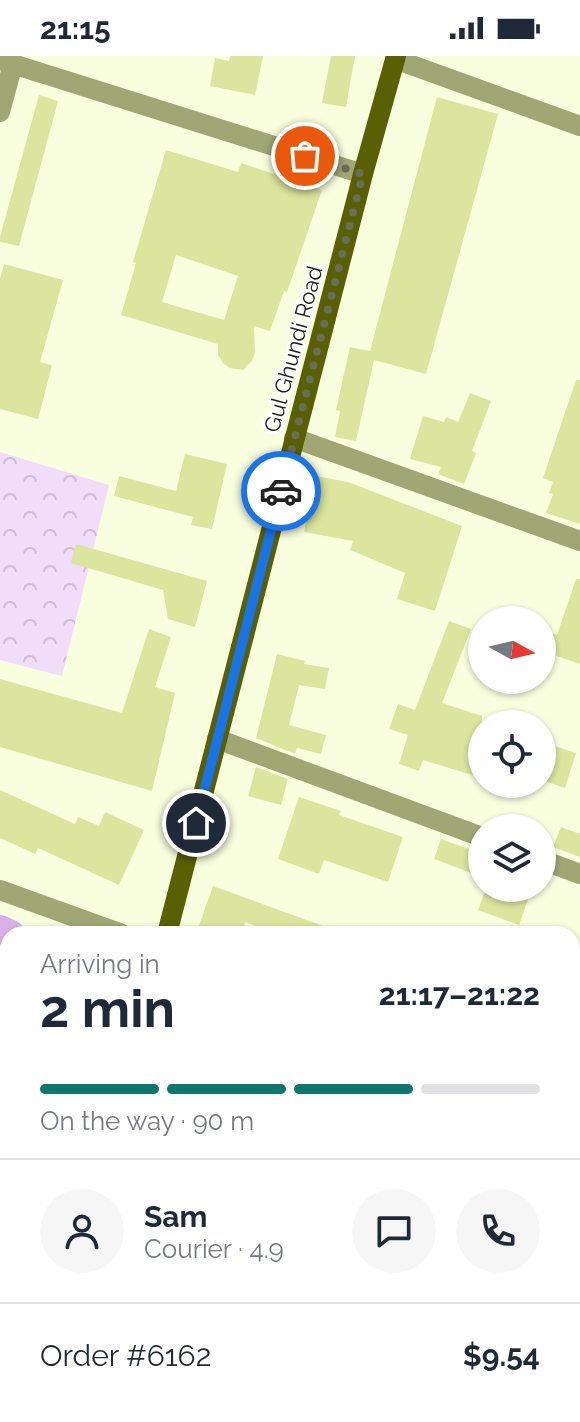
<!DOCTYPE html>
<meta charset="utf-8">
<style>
:root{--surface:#fff;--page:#f6f6f7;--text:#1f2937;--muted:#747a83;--line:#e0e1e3;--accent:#0f766e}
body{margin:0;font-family:Raleway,sans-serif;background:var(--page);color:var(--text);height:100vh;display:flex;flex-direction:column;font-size:30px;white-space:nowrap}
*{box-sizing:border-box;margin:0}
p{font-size:26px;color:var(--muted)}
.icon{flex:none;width:44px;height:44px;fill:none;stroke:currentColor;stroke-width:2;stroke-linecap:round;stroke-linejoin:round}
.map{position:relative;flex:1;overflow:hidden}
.side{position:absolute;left:0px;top:870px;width:580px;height:496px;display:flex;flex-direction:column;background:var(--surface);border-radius:24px 24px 0 0;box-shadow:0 2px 6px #0004}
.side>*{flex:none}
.needle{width:52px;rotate:98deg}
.controls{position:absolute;left:468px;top:550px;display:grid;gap:16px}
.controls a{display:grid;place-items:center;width:88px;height:88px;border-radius:50%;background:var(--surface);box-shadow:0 2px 6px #0004;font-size:40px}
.pin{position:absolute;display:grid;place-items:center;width:68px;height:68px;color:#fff;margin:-34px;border:4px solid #fff;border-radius:50%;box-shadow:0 2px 8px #0007}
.courier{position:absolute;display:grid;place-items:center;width:80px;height:80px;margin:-40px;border:6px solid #1a73e8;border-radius:50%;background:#fff;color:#222;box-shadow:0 2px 10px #0007}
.overview em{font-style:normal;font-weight:700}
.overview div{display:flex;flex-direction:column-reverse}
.overview{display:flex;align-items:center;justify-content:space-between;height:136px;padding:0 40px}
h1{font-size:52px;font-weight:700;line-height:60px}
.bar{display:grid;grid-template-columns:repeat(4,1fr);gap:12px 8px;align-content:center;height:96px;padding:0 40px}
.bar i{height:10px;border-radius:6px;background:var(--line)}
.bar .on{background:var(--accent)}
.bar p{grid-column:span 4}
.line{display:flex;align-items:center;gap:20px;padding:0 40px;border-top:2px solid var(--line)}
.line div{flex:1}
.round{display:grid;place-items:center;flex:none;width:84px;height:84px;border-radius:42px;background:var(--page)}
.status{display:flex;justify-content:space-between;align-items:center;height:56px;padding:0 40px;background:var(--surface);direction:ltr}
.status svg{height:22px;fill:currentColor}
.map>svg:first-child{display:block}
.forest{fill:url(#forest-crowns)}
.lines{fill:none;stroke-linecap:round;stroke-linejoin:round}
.canal{stroke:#dab1ec;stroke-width:28}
.building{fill:#dbe59d;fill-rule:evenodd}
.minor{stroke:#a0a775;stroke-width:20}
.major{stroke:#586003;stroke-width:20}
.done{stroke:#6b6d5b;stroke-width:8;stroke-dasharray:0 14.4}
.route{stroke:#1a73e8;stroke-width:10}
.labels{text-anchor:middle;stroke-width:6;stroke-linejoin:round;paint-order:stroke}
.street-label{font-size:22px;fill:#1e1f14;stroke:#fff}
</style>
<div class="status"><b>21:15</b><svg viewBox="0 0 49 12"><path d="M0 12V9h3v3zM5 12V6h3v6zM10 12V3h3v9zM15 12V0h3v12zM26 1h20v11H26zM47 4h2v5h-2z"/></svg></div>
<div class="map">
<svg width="580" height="1366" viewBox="0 0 580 1366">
<defs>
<pattern id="forest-crowns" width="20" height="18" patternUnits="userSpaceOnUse" patternTransform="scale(2)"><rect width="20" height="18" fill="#f1dcfa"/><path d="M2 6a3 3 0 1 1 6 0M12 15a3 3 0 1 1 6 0" fill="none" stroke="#cebcd5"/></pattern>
</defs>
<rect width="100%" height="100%" fill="#f9fede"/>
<path class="forest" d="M0 396 109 429 62 620 0 604Z
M104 1358H219L228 1366H106Z"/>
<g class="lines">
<path class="canal" d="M0 873 11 878
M572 1119 580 1122"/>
</g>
<path class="building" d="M230 0H263L255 39 210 30 215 2 229 5Z
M331 0H355L346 51 322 47Z
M39 39 58 45 19 190 0 186V181Z
M437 41 498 58 426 318 374 304 356 385 335 381 340 355 336 354 350 291 370 295Z
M166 94 238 116 241 107 322 134 287 236 284 235 270 275 254 270 255 297 252 305 243 314 230 312 223 307 218 299V288L121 259 136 207 133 206ZM176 199 238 220 224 264 162 246Z
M4 208 63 224 40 306 52 309 38 363 0 353V223Z
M576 324H580V468L546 457 553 438 549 437 553 426 543 422Z
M470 337 491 345 472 395 476 397 464 428 438 418 441 411 410 403 423 360 444 366 446 361 458 366Z
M185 398 227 408 212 473 191 469 193 461 114 440 119 420 176 435Z
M301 417 348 426 462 470 435 555 397 543 405 517 350 494 353 485 304 476 307 460 293 459Z
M76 488 207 525 195 571 168 563 163 534 71 507Z
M576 523H580V608L542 595V573L557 579Z
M449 565 471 573 442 647 482 660V722L423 704 419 715 399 708 408 679 389 673 398 648 415 654Z
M149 573 171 581 155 631 175 637 152 735 0 691V623L122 657Z
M277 598 305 605 304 608 329 612 325 633 299 629 289 669 326 679 321 698 297 692 295 698 256 682Z
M542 686 576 697 565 732 542 724Z
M256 711 288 723 281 749 248 740Z
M0 734 75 768 78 761 99 770 105 756 144 774 119 829 38 792 35 798 0 782Z
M299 741 341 755 339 759 403 781 388 826 324 804 319 818 278 803Z
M561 771 580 778V801L553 791Z
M441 783 482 798V821L434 803Z
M213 830 337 875V878H279L245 866 241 878H196Z
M486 832H532L519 869 478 854Z"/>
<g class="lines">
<path class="minor" d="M395 3 580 70
M0 4 363 118
M0 56 13 8
M294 382 580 485
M217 683 482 781
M542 804 580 818
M0 834 122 878
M0 1064 8 1066
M572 1075 580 1079"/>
<path class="major" d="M167 878 363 118 396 0
M40 1366 42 1358"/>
</g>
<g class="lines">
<path class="done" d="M281 435 363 118 305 100"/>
<path class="route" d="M196 767 281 435"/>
</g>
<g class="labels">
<g class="street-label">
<text transform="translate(293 293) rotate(-75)" y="8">Gul Ghundi Road</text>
</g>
</g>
</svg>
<div class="controls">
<a><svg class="needle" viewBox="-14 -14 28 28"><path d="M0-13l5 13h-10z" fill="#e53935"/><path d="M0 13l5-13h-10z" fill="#747a83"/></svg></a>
<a><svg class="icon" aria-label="locate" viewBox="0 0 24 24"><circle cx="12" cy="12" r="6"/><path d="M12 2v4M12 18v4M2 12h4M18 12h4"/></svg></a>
<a><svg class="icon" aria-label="layers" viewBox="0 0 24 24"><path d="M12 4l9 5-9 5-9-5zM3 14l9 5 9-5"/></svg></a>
</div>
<div class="pin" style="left:305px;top:100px;background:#ea580c"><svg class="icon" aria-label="bag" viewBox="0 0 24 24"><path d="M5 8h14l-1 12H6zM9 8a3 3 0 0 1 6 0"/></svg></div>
<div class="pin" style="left:196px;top:767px;background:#1f2937"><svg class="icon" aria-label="home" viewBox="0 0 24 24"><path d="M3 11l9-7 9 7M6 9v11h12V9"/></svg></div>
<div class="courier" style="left:281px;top:435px"><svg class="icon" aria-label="car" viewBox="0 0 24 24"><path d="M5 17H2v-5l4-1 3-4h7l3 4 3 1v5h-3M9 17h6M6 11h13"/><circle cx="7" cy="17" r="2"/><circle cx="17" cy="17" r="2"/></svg></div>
<section class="side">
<div class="overview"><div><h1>2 min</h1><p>Arriving in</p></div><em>21:17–21:22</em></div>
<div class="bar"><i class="on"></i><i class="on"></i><i class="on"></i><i></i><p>On the way · 90 m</p></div>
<div class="line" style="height:144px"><a class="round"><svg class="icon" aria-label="person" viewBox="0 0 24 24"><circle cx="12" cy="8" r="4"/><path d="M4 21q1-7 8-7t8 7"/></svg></a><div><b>Sam</b><p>Courier · 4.9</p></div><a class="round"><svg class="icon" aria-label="chat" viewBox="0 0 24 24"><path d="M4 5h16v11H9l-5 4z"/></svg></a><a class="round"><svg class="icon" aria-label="phone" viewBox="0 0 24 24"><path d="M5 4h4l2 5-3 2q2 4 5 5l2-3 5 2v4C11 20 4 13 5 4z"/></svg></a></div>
<div class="line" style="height:104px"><div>Order #6162</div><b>$9.54</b></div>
</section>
</div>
